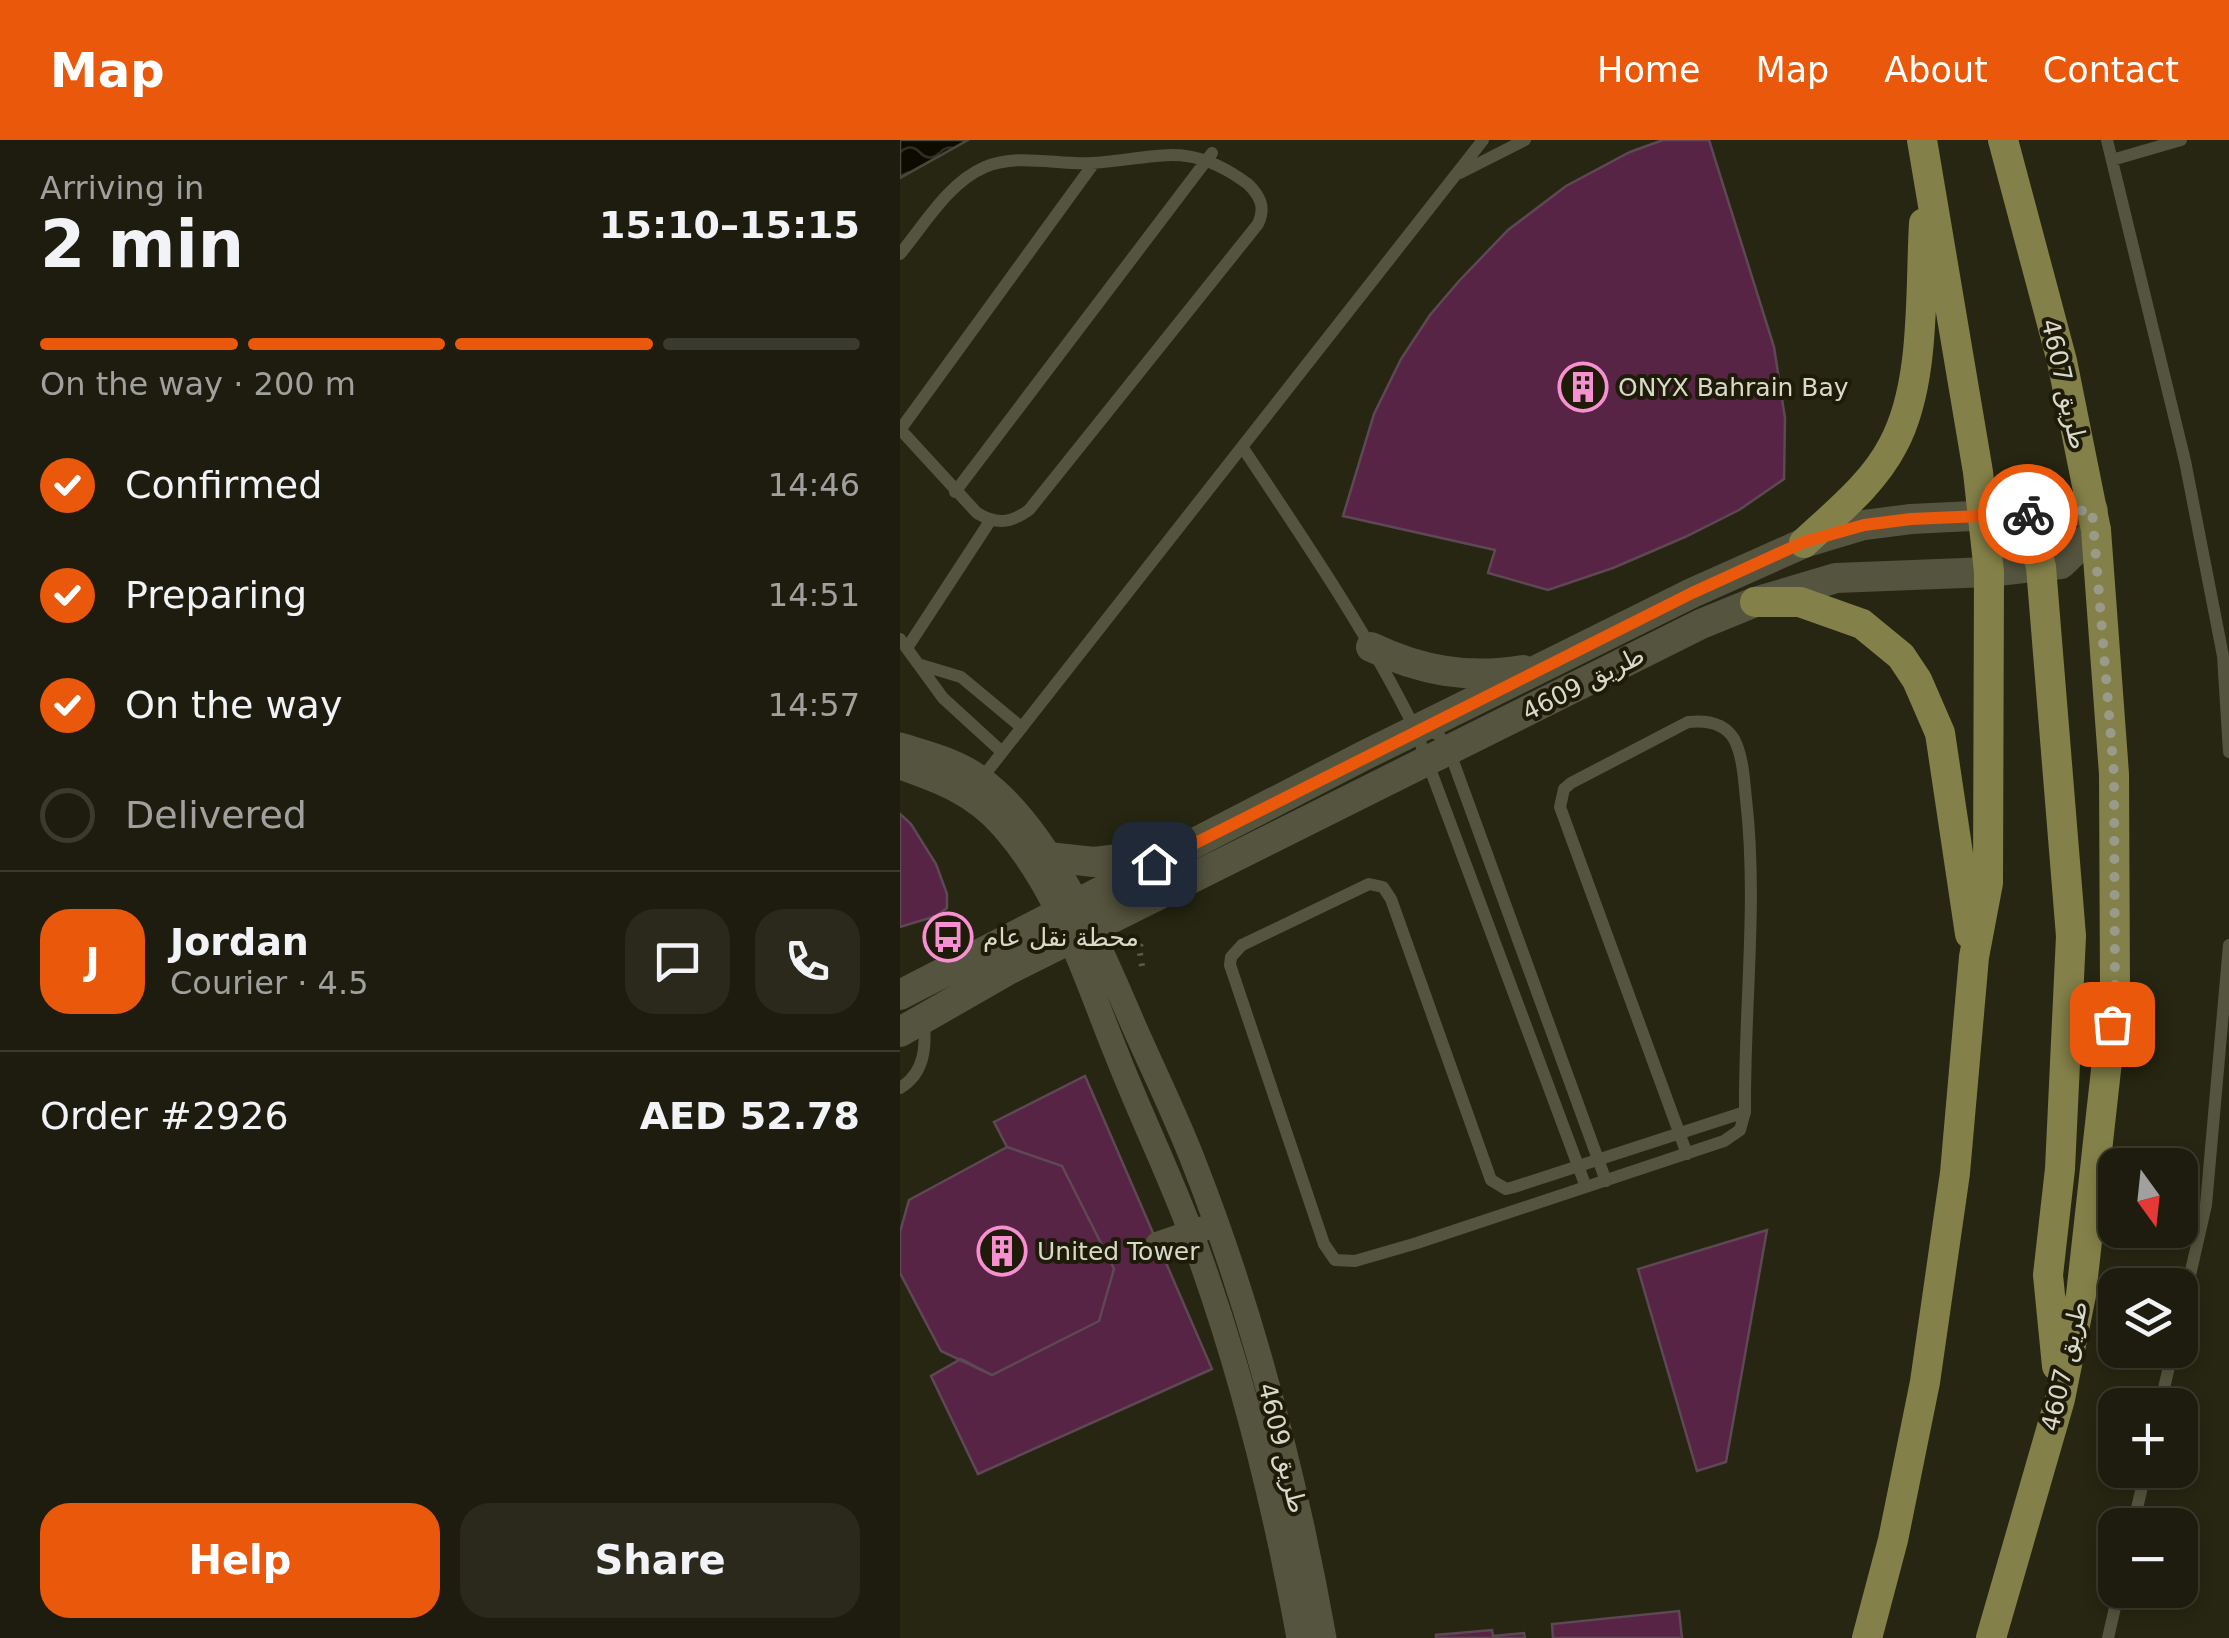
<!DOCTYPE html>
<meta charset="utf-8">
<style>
:root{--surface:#1d1c0e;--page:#2a291c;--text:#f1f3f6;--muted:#a0a19e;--line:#3b3a2e;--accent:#ea580c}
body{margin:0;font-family:"DejaVu Sans",Vazirmatn,sans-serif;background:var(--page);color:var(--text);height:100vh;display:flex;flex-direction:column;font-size:38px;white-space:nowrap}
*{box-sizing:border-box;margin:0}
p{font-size:32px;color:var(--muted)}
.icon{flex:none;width:55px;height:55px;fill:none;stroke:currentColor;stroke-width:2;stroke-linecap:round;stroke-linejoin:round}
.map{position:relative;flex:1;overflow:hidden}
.drawer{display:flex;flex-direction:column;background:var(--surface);width:900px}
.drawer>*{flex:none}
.needle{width:65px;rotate:165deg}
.controls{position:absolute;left:1198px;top:1008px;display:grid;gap:20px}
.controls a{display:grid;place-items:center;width:100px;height:100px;border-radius:20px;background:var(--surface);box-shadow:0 5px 15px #0003,0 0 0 2px var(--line);font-size:50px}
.pin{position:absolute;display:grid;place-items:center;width:85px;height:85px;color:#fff;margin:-42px;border-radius:20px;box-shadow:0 5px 15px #0006}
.courier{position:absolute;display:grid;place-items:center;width:100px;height:100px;margin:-50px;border:8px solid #ea580c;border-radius:50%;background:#fff;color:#222;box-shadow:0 2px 12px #0007}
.overview em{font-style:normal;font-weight:700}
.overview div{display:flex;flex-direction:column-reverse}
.overview{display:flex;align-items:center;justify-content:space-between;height:170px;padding:0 40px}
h1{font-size:65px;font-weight:700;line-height:75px}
.bar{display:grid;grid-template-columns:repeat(4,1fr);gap:15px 10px;align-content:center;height:120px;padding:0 40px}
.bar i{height:12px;border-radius:8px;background:var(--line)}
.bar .on{background:var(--accent)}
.bar p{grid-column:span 4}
.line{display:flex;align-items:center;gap:25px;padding:0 40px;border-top:2px solid var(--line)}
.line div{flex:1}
.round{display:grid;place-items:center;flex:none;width:105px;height:105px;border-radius:30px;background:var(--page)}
ol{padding:0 40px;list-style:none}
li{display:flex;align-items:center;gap:30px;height:110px}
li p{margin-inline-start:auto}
li .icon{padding:10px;border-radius:50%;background:var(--accent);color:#fff;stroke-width:4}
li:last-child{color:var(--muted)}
li i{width:55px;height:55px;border:5px solid var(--line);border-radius:50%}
.button{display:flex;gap:20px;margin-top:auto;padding:20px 40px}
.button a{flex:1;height:115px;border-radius:30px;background:var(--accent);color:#fff;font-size:40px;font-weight:700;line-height:115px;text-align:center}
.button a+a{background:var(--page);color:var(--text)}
header{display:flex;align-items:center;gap:60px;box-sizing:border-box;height:140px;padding:0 50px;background:var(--accent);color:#fff}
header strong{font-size:48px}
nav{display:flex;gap:55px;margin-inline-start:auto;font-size:35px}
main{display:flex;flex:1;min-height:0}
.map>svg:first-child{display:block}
.water{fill:url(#water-waves);stroke:#4a483d;stroke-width:2.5}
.building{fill:#582446;stroke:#5d4854;stroke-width:2.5}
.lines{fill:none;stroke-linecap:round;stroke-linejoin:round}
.path{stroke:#5c5b4a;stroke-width:6;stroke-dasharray:2.5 8;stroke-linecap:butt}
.lane{stroke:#55543e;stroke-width:12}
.street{stroke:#55543e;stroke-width:25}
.secondary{stroke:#55543e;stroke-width:30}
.primary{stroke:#848049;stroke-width:30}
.done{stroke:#9a9a8a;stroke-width:10;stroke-dasharray:0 18}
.route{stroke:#ea580c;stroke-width:12}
.labels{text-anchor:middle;stroke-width:8;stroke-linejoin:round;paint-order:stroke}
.street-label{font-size:25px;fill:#d8d8cb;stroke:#1e1c09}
.poi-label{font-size:25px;fill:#d8d8cb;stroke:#1e1c09;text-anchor:start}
</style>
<header>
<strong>Map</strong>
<nav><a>Home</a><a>Map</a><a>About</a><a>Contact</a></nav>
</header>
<main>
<section class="drawer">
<div class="overview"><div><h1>2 min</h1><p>Arriving in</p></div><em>15:10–15:15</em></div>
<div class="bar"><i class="on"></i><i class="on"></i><i class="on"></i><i></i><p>On the way · 200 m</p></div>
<ol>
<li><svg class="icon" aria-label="check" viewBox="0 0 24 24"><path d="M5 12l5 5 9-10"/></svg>Confirmed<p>14:46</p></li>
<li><svg class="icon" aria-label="check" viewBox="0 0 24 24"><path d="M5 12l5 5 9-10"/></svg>Preparing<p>14:51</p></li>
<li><svg class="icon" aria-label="check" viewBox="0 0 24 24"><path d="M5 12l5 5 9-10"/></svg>On the way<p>14:57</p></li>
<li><i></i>Delivered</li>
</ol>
<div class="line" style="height:180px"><b class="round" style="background:var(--accent);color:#fff">J</b><div><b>Jordan</b><p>Courier · 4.5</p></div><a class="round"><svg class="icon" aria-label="chat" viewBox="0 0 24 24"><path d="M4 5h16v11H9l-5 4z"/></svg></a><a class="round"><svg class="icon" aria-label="phone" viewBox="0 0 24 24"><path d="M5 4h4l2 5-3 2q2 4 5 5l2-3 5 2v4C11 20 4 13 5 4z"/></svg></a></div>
<div class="line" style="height:130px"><div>Order #2926</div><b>AED 52.78</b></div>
<div class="button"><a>Help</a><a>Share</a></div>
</section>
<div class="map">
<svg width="1329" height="1498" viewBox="0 0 1329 1498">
<defs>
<pattern id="water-waves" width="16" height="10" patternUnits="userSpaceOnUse" patternTransform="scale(2.5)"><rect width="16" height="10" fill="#0d0b00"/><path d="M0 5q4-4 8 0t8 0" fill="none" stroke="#302e24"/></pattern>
</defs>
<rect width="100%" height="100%" fill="#272612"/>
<path class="water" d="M0 0H68L0 38Z"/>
<path class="building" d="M763 0H809L874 207 885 278 884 339 839 370 785 397 713 428 648 450 588 433 595 410 443 376 474 274 501 219 530 175 559 141 608 90 666 46 730 12Z
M0 674 11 684 36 724 47 754V768L36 776 0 787Z
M185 936 312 1229 78 1334 31 1236 61 1219 92 1235 199 1181 214 1129 162 1026 107 1007 94 982Z
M107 1007 162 1026 214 1129 199 1181 92 1235 41 1211 0 1133V1092L9 1060Z
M867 1090 826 1322 797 1331 738 1129Z
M779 1471 782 1498H653L652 1484Z
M592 1490 593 1496 624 1493 625 1498H536V1495Z"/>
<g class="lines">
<path class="path" d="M242 826 239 807 245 797"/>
<path class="lane" d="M1207 0 1285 321 1323 516 1329 612
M1212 20 1281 0
M560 33 625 0
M0 114C24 85 49 42 85 27 118 13 157 25 192 23 262 18 288 0 348 44 360 56 366 67 358 84L129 370C111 383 97 385 77 373L0 289
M0 290 194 23
M343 308C404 400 467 491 516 591L686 1047
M55 352 312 13
M0 499 43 558 102 612
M7 508 90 381
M21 525 61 537 121 587
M523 590 538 594 549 610 706 1041
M82 638 583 0
M469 744 483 747 491 759 591 1040 606 1049 614 1047 845 972 840 990 824 1001 517 1103 455 1121 435 1120 424 1104 330 825 331 817 342 805Z
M0 948C25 933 26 907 24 881
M787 1014 660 667 664 649 671 643 788 582C806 580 824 582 834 599 843 616 844 640 846 659 858 762 844 868 845 972
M1280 1179 1306 1065 1329 805
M1260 1265 1273 1210
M1233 1385 1246 1330
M1208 1498 1219 1450"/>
<path class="street" d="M0 605C29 614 59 621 83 640 151 691 200 807 233 884 253 930 276 976 294 1023 354 1176 395 1336 424 1498
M0 627C40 641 75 654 103 687 160 751 185 837 217 915 240 974 268 1031 290 1090 339 1221 374 1360 399 1498
M258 1104 305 1088"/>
<path class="secondary" d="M471 507C521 531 568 539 623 530
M148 717 194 722 253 715
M0 855 465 615 792 453 904 403 964 385 1011 379 1193 370
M0 892 110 829 801 484 855 462 936 438 1089 432 1161 424 1196 390"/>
<path class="primary" d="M1083 377C1111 386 1134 395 1141 427L1171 796 1160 1029 1148 1135 1157 1226
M904 403C936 373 973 344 993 305 1026 244 1020 151 1024 83
M855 462H900L962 484 1001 516 1017 540 1040 593 1070 794
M967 1498 993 1400 1025 1242 1055 1033 1074 817 1088 743 1089 432 1078 332 1022 0
M1091 1498 1160 1259 1181 1155 1215 849 1214 634 1196 390 1162 221 1103 0"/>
</g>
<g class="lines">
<path class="done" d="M1128 374 1192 370 1214 634 1215 849 1212 884"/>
<path class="route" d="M254 724 792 453 904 402 964 385 1011 379 1128 374"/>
</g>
<defs>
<g id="building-ring" transform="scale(2.5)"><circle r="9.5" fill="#1e1c09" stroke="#f690d0" stroke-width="1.5"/><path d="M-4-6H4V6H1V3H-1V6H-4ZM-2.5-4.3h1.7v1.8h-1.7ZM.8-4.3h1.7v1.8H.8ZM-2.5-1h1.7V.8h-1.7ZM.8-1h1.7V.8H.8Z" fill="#f690d0"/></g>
<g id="bus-ring" transform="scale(2.5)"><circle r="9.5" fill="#1e1c09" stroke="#f690d0" stroke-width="1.5"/><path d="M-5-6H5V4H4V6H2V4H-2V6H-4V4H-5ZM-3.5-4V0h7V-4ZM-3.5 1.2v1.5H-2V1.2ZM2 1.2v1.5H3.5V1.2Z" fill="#f690d0"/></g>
</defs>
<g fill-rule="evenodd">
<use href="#building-ring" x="683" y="247"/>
<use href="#bus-ring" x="48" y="797"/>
<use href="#building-ring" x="102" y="1111"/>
</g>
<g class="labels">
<g class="street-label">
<text transform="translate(1165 244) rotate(77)" y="9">طريق 4607</text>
<text transform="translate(683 543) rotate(-27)" y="9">طريق 4609</text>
<text transform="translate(1164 1226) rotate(-77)" y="9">طريق 4607</text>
<text transform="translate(383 1308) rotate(76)" y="9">طريق 4609</text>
</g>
<g class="poi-label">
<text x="718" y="256">ONYX Bahrain Bay</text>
<text x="83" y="806">محطة نقل عام</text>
<text x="137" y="1120">United Tower</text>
</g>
</g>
</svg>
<div class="controls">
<a><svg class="needle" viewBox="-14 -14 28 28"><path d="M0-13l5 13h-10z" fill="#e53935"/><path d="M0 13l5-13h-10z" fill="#a0a19e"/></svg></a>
<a><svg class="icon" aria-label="layers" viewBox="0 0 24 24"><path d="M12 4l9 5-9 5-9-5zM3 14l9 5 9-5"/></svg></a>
<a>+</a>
<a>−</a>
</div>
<div class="pin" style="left:1212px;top:884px;background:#ea580c"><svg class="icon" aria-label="bag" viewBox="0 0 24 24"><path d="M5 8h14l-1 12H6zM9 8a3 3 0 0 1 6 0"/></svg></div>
<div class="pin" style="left:254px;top:724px;background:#1f2937"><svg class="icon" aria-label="home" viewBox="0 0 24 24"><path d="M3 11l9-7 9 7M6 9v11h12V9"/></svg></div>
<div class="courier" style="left:1128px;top:374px"><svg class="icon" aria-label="bike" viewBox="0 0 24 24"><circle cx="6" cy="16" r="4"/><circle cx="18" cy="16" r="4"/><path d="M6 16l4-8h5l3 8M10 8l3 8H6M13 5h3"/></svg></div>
</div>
</main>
